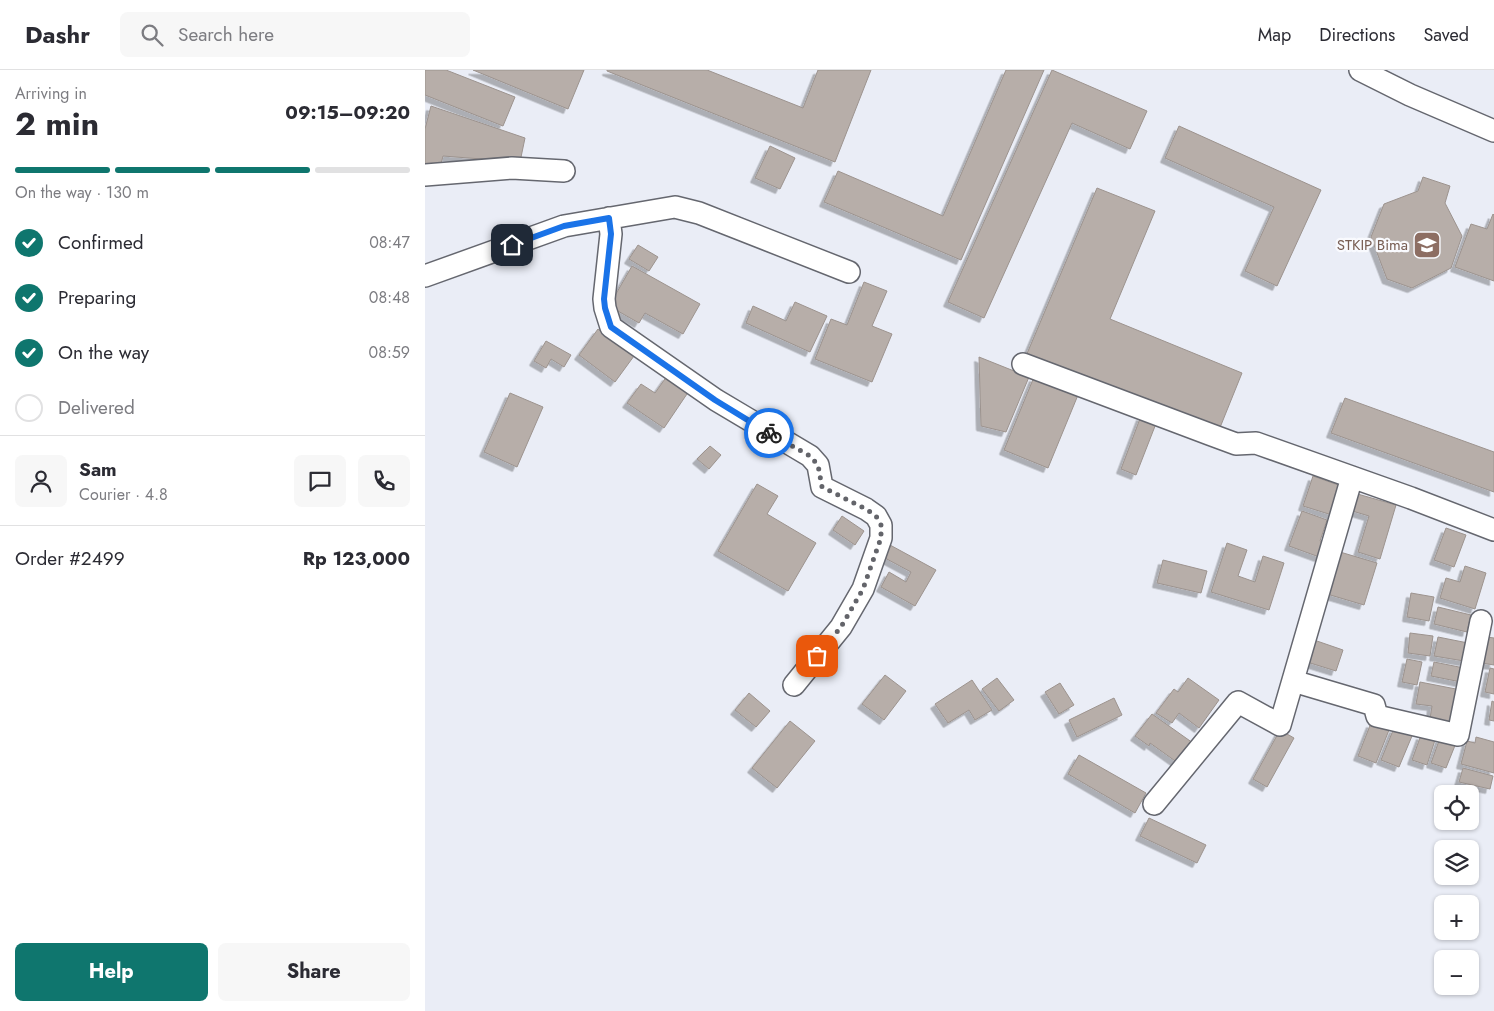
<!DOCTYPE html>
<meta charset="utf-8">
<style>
:root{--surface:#fff;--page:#f7f7f7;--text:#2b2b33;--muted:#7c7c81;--line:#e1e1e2;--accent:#0f766e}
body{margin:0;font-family:Jost,sans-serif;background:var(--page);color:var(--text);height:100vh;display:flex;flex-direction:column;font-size:19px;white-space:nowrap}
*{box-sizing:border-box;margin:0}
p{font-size:16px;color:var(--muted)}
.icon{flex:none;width:28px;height:28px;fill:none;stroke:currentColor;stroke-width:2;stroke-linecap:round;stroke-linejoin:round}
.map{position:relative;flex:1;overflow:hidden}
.sheet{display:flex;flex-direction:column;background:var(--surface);width:425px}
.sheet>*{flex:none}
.tools{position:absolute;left:1009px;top:715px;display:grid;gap:10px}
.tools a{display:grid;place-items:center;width:45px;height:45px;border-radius:8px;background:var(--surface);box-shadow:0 1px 4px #0004;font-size:25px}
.pin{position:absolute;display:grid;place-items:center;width:42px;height:42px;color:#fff;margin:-21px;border-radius:10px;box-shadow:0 2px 8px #0006}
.courier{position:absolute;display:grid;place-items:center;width:50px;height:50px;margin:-25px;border:4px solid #1a73e8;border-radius:50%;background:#fff;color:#222;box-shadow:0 1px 6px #0007}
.headline em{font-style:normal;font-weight:700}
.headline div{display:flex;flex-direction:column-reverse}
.headline{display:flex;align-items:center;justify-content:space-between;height:85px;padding:0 15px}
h1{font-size:32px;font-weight:700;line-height:38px}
.bar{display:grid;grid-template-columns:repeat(4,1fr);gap:8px 5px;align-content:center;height:60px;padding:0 15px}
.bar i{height:6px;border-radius:4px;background:var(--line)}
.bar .selected{background:var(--accent)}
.bar p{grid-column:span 4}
.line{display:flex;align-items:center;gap:12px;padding:0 15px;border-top:1px solid var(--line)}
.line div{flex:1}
.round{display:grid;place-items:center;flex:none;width:52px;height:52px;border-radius:8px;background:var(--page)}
ol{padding:0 15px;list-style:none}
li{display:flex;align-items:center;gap:15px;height:55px}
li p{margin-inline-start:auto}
li .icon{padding:5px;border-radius:50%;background:var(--accent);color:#fff;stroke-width:4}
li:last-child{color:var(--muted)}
li i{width:28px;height:28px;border:2px solid var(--line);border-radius:50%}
.action{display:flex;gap:10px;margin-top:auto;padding:10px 15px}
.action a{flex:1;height:58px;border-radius:8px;background:var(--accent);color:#fff;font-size:20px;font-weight:700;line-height:58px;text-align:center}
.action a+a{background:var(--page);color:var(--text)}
header{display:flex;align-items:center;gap:30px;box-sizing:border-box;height:70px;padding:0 25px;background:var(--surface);border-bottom:1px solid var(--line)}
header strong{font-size:24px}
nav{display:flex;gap:28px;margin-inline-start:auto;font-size:18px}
.search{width:350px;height:45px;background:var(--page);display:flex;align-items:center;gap:12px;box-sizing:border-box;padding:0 18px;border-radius:8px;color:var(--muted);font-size:19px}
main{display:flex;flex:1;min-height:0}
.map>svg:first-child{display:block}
.building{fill:#b7aea9;stroke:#9c938e;filter:url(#shadow)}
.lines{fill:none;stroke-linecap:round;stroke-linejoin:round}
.minor-casing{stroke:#65676f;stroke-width:24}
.minor{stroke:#fff;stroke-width:21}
.done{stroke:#63646a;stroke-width:5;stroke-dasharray:0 9}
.route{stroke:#1a73e8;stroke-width:6}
.labels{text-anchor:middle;stroke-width:4.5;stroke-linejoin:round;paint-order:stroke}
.education-label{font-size:15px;fill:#785e54;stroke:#f9fafe;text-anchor:end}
</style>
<header>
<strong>Dashr</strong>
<div class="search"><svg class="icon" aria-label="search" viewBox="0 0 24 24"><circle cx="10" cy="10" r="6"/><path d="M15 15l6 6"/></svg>Search here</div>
<nav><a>Map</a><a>Directions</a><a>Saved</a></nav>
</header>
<main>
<section class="sheet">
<div class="headline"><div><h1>2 min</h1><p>Arriving in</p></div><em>09:15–09:20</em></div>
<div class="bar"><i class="selected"></i><i class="selected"></i><i class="selected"></i><i></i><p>On the way · 130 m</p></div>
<ol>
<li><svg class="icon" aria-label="check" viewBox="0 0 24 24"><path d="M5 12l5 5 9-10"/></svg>Confirmed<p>08:47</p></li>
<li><svg class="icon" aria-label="check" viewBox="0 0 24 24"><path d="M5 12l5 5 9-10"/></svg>Preparing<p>08:48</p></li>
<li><svg class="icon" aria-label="check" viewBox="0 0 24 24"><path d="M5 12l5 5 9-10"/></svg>On the way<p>08:59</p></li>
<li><i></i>Delivered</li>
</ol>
<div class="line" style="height:90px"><a class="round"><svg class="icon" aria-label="person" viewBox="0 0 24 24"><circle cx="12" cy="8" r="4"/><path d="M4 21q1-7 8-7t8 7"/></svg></a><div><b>Sam</b><p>Courier · 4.8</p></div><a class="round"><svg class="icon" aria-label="chat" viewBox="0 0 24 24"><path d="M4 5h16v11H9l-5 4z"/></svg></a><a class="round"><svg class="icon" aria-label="phone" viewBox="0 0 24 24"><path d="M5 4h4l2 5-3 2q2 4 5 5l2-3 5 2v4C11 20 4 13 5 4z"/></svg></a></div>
<div class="line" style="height:65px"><div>Order #2499</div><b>Rp 123,000</b></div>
<div class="action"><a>Help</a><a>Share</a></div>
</section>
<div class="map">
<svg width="1069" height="941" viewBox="0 0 1069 941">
<defs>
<filter id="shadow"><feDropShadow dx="-4.5" dy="4.5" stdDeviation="0" flood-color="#0004"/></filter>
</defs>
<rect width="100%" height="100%" fill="#eaedf6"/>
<path class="building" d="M0 0H21L90 27 78 56 0 25Z
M48 0H159L143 39Z
M182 0H282L378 38 393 0H446L410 92 182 1Z
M581 0H619L536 190 399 132 413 101 518 146Z
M627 0 722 41 705 79 647 53 559 248 523 232Z
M6 36 100 68 95 92 18 86 13 106 0 103V59Z
M754 56 896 120 852 216 820 201 849 137 740 88Z
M345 76 370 88 355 119 330 108Z
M998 107 1025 116 1020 133 1037 166 1026 198 987 218 962 209 946 167 959 134 993 121Z
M672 118 730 141 685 249 817 303 792 365 601 286Z
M1068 144 1069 145V211L1030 197 1046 154 1062 159Z
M213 175 233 187 224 201 204 189Z
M207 196 275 234 258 264 220 243 214 253 184 236Z
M439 212 462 221 447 256 467 264 447 312 390 289 406 249 422 255Z
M370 232 402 246 385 282 321 253 328 236 361 251Z
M173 259 209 286 190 312 154 285Z
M121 271 146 285 139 297 126 289 121 298 109 291Z
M554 287 604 307 581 362 556 356Z
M242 306 264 321 239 358 202 333 216 314 230 323Z
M609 307 653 325 623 398 579 380Z
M85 323 118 337 92 397 59 382Z
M920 328 1069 382V422L906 363Z
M716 346 732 351 711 405 696 399Z
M285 376 296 385 284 399 272 389Z
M888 406 916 416 907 445 878 436Z
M332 414 353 426 342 444 391 473 363 521 293 481Z
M929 423 971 435 955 489 933 482 944 446 924 440Z
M877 441 902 450 895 471 902 473 897 488 864 476Z
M417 446 439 461 430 475 408 460Z
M1021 458 1041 465 1029 497 1009 490Z
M802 473 822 480 813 506 830 512 838 486 859 493 844 540 786 522Z
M465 475 511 500 490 536 456 517 464 502 481 512 486 502 458 487Z
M915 482 952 493 939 535 902 524Z
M738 490 782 501 776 523 732 513Z
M1040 496 1061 503 1050 539 1015 528 1021 508 1035 512Z
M986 523 1009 527 1004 551 982 547Z
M1013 537 1046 545 1042 562 1009 554Z
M985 563 1008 566 1005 586 983 583Z
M1013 567 1043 573 1039 591 1009 586Z
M1062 567 1069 568V595L1057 593Z
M889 570 918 580 911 601 882 592Z
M982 589 997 592 992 615 977 612Z
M1009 592 1039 598 1036 612 1006 606Z
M1065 598 1069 599V624L1060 622Z
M460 605 481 621 459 650 437 634Z
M572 608 589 630 574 641 557 619Z
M763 608 794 630 774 658 754 643 747 653 731 643 749 619 753 622Z
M547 610 567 640 550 650 544 640 523 653 510 634Z
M995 612 1036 620 1029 659 1004 655 1007 636 991 634Z
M635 613 649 635 634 644 620 622Z
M324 623 345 641 331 657 310 640Z
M689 628 697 645 652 667 644 650Z
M1067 631 1069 632V651L1064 650Z
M727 644 768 673 753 693 725 673 724 676 710 666Z
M365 651 390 671 352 718 327 698Z
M946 653 964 660 951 693 933 686Z
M969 658 987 666 974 697 956 690Z
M855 660 869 668 842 717 828 709Z
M996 665 1010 670 1002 695 987 690Z
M1051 667 1069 672V703L1036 694 1042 671 1050 673Z
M1015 668 1031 673 1021 698 1006 693Z
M654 685 721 723 710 743 643 704Z
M1038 698 1068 706 1065 719 1034 712Z
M724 748 781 775 772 793 715 766Z"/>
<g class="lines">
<g class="minor-casing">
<path id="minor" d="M935 0 985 25 1069 61
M0 105 87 98 139 101
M184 148 186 164 179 229 180 238 186 257 291 330 385 386 393 395 397 417 441 439 451 446 456 455V468L438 519 416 557 369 615
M0 206 139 156 250 137 274 143 424 202
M598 294 784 364 811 374 831 373 986 428 1069 460
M868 611 949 635 952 646 1033 665 1056 551
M729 734 813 632 855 655 927 407"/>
</g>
<use href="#minor" class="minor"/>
</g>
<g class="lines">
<path class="done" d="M344 363 385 386 393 395 397 417 441 439 451 446 456 455V468L438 519 416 557 392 586"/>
<path class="route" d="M87 175 139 156 184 148 186 164 179 229 180 238 186 257 290 330 344 363"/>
</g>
<defs>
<g id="university-square" transform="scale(1.4375)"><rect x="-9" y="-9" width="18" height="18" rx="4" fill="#8d6e63" stroke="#f9fafe"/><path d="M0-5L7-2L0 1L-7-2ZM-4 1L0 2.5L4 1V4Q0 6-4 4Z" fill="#fff"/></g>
</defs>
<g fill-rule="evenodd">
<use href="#university-square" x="1002" y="175"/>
</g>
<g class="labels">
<g class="education-label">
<text x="983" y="180">STKIP Bima</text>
</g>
</g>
</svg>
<div class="tools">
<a><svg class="icon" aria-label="locate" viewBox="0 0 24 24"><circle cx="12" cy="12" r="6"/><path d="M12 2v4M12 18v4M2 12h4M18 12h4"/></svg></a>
<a><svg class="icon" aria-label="layers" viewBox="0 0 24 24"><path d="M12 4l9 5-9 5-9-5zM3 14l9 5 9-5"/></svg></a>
<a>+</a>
<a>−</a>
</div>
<div class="pin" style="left:392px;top:586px;background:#ea580c"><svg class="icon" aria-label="bag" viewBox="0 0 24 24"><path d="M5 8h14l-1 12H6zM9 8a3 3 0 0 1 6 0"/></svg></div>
<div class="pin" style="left:87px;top:175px;background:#1f2937"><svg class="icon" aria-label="home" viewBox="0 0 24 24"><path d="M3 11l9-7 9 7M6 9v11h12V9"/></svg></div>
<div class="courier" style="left:344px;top:363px"><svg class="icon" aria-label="bike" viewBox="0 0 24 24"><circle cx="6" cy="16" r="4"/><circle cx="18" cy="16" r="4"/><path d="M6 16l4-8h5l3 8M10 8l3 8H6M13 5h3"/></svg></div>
</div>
</main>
